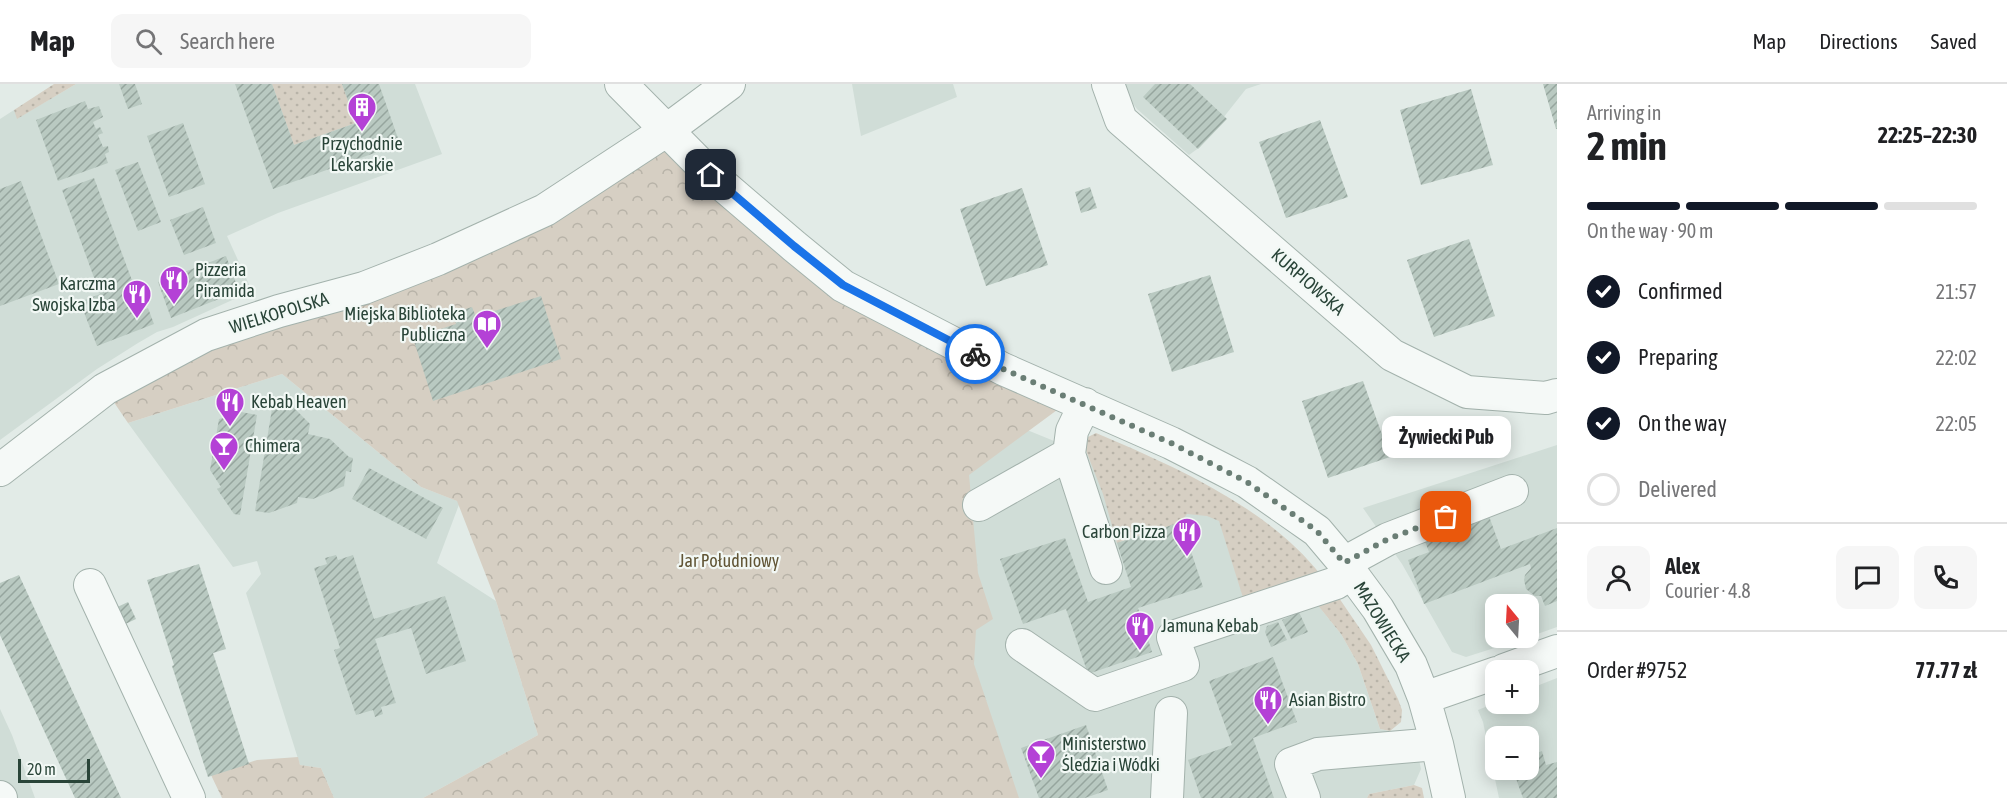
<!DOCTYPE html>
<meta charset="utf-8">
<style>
:root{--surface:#fff;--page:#f6f6f6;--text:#202124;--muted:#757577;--line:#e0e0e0;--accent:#111827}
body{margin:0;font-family:"Asap Condensed",sans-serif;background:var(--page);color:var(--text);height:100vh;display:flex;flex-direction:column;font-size:22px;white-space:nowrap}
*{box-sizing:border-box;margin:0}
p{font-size:20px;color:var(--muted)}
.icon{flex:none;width:33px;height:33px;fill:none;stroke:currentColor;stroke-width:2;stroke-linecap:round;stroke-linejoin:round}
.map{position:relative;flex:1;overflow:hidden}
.side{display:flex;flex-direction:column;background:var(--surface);width:450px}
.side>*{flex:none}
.needle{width:39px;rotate:342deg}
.tools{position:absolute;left:1485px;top:510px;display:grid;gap:12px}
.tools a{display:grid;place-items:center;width:54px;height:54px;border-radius:12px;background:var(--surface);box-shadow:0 3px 15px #0003;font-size:30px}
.scale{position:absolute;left:18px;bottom:15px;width:72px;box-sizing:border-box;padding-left:6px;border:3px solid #294438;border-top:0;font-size:16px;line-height:21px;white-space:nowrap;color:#294438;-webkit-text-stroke:4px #f2f8f5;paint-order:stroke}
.pin{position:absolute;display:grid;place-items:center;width:51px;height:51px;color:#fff;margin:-26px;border-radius:12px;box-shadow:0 3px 9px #0006}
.courier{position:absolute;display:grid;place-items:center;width:60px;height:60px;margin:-30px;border:4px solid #1a73e8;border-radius:50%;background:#fff;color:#222;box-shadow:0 2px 8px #0007}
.bubble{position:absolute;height:42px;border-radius:12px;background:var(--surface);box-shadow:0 3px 15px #0003;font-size:20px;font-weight:700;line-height:42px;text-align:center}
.headline em{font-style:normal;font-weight:700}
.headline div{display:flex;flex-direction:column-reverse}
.headline{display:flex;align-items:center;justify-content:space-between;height:102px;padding:0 30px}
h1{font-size:39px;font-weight:700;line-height:45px}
.bar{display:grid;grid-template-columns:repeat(4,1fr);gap:9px 6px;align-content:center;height:72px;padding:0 30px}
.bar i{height:8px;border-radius:4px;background:var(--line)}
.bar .on{background:var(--accent)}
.bar p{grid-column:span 4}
.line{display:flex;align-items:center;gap:15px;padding:0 30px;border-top:2px solid var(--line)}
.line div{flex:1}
.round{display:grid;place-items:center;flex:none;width:63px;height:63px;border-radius:12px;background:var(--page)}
ol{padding:0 30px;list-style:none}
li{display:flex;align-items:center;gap:18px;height:66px}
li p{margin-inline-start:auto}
li .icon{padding:6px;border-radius:50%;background:var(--accent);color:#fff;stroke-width:4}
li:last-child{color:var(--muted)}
li i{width:33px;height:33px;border:3px solid var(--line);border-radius:50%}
header{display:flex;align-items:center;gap:36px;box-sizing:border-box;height:84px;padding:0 30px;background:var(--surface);border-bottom:2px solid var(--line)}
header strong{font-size:28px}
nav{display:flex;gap:33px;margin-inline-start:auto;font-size:21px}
.search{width:420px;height:54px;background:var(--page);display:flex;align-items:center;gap:15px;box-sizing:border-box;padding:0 21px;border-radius:12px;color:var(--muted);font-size:22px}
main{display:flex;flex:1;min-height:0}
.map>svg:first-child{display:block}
.built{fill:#d0ddd7;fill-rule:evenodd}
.grass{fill:url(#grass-dots)}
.park{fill:url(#park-crowns)}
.building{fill:url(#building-hatch)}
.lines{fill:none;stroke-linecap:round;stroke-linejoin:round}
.minor-casing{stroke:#a3b2ac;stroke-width:34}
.minor{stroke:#f5f9f7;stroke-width:32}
.done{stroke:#6a7e75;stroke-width:6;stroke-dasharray:0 10.8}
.route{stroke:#1a73e8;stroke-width:8}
.labels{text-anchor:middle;stroke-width:4.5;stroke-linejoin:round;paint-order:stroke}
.poi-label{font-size:18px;fill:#294438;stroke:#f2f8f5;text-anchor:start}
.street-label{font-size:18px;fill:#294438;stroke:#f2f8f5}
.park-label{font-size:18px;fill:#615535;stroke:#f2f8f5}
</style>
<header>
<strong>Map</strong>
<div class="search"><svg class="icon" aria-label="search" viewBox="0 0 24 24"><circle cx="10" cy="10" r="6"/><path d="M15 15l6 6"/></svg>Search here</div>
<nav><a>Map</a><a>Directions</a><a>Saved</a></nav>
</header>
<main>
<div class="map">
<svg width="1557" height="714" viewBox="0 0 1557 714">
<defs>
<pattern id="grass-dots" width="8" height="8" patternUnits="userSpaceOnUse" patternTransform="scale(1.5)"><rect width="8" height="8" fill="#d6cfc3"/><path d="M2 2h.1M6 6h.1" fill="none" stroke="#b8b3a8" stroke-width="1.8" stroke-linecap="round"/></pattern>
<pattern id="park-crowns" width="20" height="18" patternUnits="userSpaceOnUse" patternTransform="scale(1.5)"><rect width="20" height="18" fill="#d6cfc3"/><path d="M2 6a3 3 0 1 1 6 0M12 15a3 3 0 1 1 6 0" fill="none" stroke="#b8b3a8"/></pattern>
<pattern id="building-hatch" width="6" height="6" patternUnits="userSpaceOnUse" patternTransform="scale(1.5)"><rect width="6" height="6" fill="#b9c9c1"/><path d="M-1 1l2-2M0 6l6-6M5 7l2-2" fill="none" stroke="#96a59e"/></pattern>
</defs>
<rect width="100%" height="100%" fill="#e2ebe7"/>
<path class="built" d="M76 0H415L442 70 278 129 227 152 252 207 173 243 157 248 138 259 97 285 0 356V35L14 26 18 34Z
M852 0H953L957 13 861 52Z
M1122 0H1261L1246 5 1200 63 1189 71 1137 25 1124 8Z
M282 290 421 403 460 418 437 479 496 517 538 651 423 714H334L321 684 300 681 246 509 261 490 257 477 233 483 128 339Z
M1010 339 1150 396 1235 442 1297 495 1341 550 1358 580 1380 645 1414 652 1421 685 1414 701 1369 710 1367 714H1017L958 558 946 386Z
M1557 361V543L1529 553 1528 520H1496V554H1526L1466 573 1452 568 1402 480 1363 424Z
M1557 594V714H1499L1483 638 1478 626 1495 619 1528 620 1529 605ZM1496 652H1528V686H1496Z
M0 625 12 651 35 714H0Z"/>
<path class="grass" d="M54 0H76L17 35 14 26Z
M272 0H342L356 39 294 61Z
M1096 349C1174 382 1267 423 1320 490L1245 520 1219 437 1207 432 1187 430 1181 438 1117 459 1103 410 1085 364 1088 353Z
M1337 511 1371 561 1398 615 1402 626 1401 638 1390 647 1380 645 1358 580 1341 550 1316 519Z
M1414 701 1422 704 1424 714H1367L1369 710Z"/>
<path class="park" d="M667 46 794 162 1072 315 969 391 978 489 993 535 976 546 974 580 1019 714H423L538 651 496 517 457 417 421 403 282 290 128 339 105 305 364 204Z
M298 673 300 681 321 684 334 714H222L211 691 257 676Z"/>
<path class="building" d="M119 0H135L142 20 128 25Z
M235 0H272L294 61 356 39 342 0H379L400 60 273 105Z
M1155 0H1190L1227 35 1198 65 1143 13Z
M1543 0H1557V45H1556Z
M1471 5 1493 81 1421 101 1400 26Z
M85 17 88 25 99 22 103 33 93 38 96 45 100 43 103 49 98 51 103 63 108 62 109 68 105 70 108 79 58 97 36 36Z
M1320 36 1348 113 1286 134 1259 58Z
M183 39 205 100 169 113 147 52Z
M138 78 161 138 138 147 115 86Z
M94 94 143 226 148 224 154 240 97 262 80 218 100 210 62 106Z
M21 97 59 200 0 222V105Z
M1090 103 1097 124 1081 129 1075 108Z
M1022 104 1048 181 986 202 960 125Z
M203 123 216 159 184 171 170 136Z
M1469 155 1495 232 1434 253 1407 176Z
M226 172 239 207 171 234 158 198Z
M1210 191 1234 268 1172 288 1148 210Z
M541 212 561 275 433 317 413 254 456 240 453 229 472 223 476 233Z
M1363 297 1390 373 1328 394 1302 317Z
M273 319 292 322 310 340 308 350 330 355 349 373 353 374 351 388 346 387 344 402 313 415 298 413 297 419 269 429 255 427Z
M241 328 257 331 240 431 234 430 217 405 221 403 210 386 219 335Z
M1447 340 1462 346 1455 363 1440 356Z
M369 384 443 424 426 455 352 415Z
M1486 424 1501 465 1557 444V517L1545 522 1541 512H1535L1526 505 1524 496 1525 491 1531 484 1530 480 1424 520 1408 476 1429 468 1421 447Z
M1181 438 1203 503 1138 524 1152 568 1088 590 1066 525 1023 540 1000 475 1065 454 1088 518 1131 503 1117 459Z
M336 471 338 476 353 471 374 535 445 512 466 577 426 590 411 544 375 555 396 619 381 623 383 630 375 633 373 626 356 631 334 566 340 564 314 484 327 480 325 474Z
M199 480 226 565 213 569 249 680 208 693 172 582 174 581 147 496Z
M19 491 61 582 121 714H75L0 551V499Z
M128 518 136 535 119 543 111 526Z
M1299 528 1308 548 1291 555 1282 536Z
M1278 538 1287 556 1271 563 1265 548 1267 542Z
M1273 573 1297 638 1253 654 1274 714H1201L1188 676 1232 661 1209 597Z
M1086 641 1108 706 1085 714H1039L1021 664Z
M1542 667 1546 681 1557 678V714H1523L1515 692 1525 688 1524 686H1528V672Z"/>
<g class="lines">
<g class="minor-casing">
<path id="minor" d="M621 0 711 91 794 162 843 202 1003 285 1171 359 1222 385 1247 398 1317 447 1344 479 1378 525 1411 581 1424 614 1437 660 1449 714
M1108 0 1121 36 1392 271 1467 308 1546 314 1557 311
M1085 320 1072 347 1069 370 1106 484
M0 386 105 305 206 251 279 227 364 204 438 175 545 126 667 46 729 0
M979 421 1069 370
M1344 479 1388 455 1512 407
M90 501 189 714
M1022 561 1095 611 1183 581 1173 553 1336 499 1352 489
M1504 586 1557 567
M1424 614 1496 589
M0 713 1 714
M1167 714 1171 629
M1304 714 1291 680 1318 670 1437 660"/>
</g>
<use href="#minor" class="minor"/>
</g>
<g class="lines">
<path class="done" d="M975 270 1003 285 1171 359 1247 398 1317 447 1344 479 1388 455 1446 433"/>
<path class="route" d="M711 91 794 162 843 201 975 270"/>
</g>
<defs>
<g id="building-pin" transform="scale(1.5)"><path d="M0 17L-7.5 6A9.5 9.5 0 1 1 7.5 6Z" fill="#b441d6" stroke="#f2f8f5"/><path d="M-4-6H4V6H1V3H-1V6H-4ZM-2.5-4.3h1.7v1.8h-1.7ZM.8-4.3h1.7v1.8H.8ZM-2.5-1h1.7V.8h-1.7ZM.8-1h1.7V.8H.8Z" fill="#fff"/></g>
<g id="restaurant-pin" transform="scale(1.5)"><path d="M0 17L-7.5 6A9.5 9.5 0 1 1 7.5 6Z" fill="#b441d6" stroke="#f2f8f5"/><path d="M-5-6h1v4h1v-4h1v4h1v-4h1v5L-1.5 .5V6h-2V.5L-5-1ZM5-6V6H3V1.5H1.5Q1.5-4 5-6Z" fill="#fff"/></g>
<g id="library-pin" transform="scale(1.5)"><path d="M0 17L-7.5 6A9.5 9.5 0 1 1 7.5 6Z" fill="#b441d6" stroke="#f2f8f5"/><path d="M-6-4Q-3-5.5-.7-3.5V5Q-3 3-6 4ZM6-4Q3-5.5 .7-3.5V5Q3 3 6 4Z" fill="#fff"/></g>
<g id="bar-pin" transform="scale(1.5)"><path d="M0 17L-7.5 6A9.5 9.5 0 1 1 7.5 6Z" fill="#b441d6" stroke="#f2f8f5"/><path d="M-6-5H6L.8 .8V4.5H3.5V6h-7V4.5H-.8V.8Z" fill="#fff"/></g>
</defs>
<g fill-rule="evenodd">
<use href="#building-pin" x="362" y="23"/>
<use href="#restaurant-pin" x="174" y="196"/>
<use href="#restaurant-pin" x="137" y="210"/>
<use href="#library-pin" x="487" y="240"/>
<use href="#restaurant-pin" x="230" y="318"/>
<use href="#bar-pin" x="224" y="362"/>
<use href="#restaurant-pin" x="1187" y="448"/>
<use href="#restaurant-pin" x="1140" y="542"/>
<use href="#restaurant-pin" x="1268" y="616"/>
<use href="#bar-pin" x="1041" y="670"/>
</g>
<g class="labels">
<g class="poi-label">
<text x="362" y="66" text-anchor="middle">Przychodnie<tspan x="362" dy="21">Lekarskie</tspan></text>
<text x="195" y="192">Pizzeria<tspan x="195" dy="21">Piramida</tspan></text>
<text x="116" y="206" text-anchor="end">Karczma<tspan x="116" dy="21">Swojska Izba</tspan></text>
<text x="466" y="236" text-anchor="end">Miejska Biblioteka<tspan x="466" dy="21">Publiczna</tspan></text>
<text x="251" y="324">Kebab Heaven</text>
<text x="245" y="368">Chimera</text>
<text x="1166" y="454" text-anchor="end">Carbon Pizza</text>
<text x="1161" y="548">Jamuna Kebab</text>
<text x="1289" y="622">Asian Bistro</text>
<text x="1062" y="666">Ministerstwo<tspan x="1062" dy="21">Śledzia i Wódki</tspan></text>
</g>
<g class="street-label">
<text transform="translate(1308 198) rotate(41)" y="6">KURPIOWSKA</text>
<text transform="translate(279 229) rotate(-17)" y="6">WIELKOPOLSKA</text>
<text transform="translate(1382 538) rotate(58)" y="6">MAZOWIECKA</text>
</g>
<g class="park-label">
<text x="729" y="483">Jar Południowy</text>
</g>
</g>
</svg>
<div class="tools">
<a><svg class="needle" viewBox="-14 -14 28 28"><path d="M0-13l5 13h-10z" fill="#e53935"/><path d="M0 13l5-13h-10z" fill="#757577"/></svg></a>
<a>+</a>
<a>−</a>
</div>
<div class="scale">20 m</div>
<div class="pin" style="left:1446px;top:433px;background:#ea580c"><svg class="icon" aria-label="bag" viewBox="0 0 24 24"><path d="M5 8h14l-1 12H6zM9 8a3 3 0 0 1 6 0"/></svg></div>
<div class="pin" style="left:711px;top:91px;background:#1f2937"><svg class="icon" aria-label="home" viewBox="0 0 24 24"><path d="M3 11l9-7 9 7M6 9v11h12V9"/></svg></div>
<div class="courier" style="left:975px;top:270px"><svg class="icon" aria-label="bike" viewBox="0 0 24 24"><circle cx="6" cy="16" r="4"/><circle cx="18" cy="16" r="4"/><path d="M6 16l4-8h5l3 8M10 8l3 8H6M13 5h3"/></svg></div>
<div class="bubble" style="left:1382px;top:332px;width:129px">Żywiecki Pub</div>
</div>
<section class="side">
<div class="headline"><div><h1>2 min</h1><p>Arriving in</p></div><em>22:25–22:30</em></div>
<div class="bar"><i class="on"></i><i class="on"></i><i class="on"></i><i></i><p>On the way · 90 m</p></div>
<ol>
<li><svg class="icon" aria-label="check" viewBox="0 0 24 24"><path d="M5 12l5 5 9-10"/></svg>Confirmed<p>21:57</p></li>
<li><svg class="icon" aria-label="check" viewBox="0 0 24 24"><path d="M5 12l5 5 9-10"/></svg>Preparing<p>22:02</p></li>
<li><svg class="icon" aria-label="check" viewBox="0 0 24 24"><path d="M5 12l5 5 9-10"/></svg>On the way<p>22:05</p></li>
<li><i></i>Delivered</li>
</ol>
<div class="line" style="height:108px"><a class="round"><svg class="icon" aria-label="person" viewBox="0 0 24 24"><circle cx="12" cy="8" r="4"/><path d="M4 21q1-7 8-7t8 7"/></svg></a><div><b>Alex</b><p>Courier · 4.8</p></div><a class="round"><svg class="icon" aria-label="chat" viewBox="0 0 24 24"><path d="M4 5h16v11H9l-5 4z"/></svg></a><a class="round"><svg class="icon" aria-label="phone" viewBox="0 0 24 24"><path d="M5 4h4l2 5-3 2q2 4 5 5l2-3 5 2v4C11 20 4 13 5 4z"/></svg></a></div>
<div class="line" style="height:78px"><div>Order #9752</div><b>77.77 zł</b></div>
</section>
</main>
